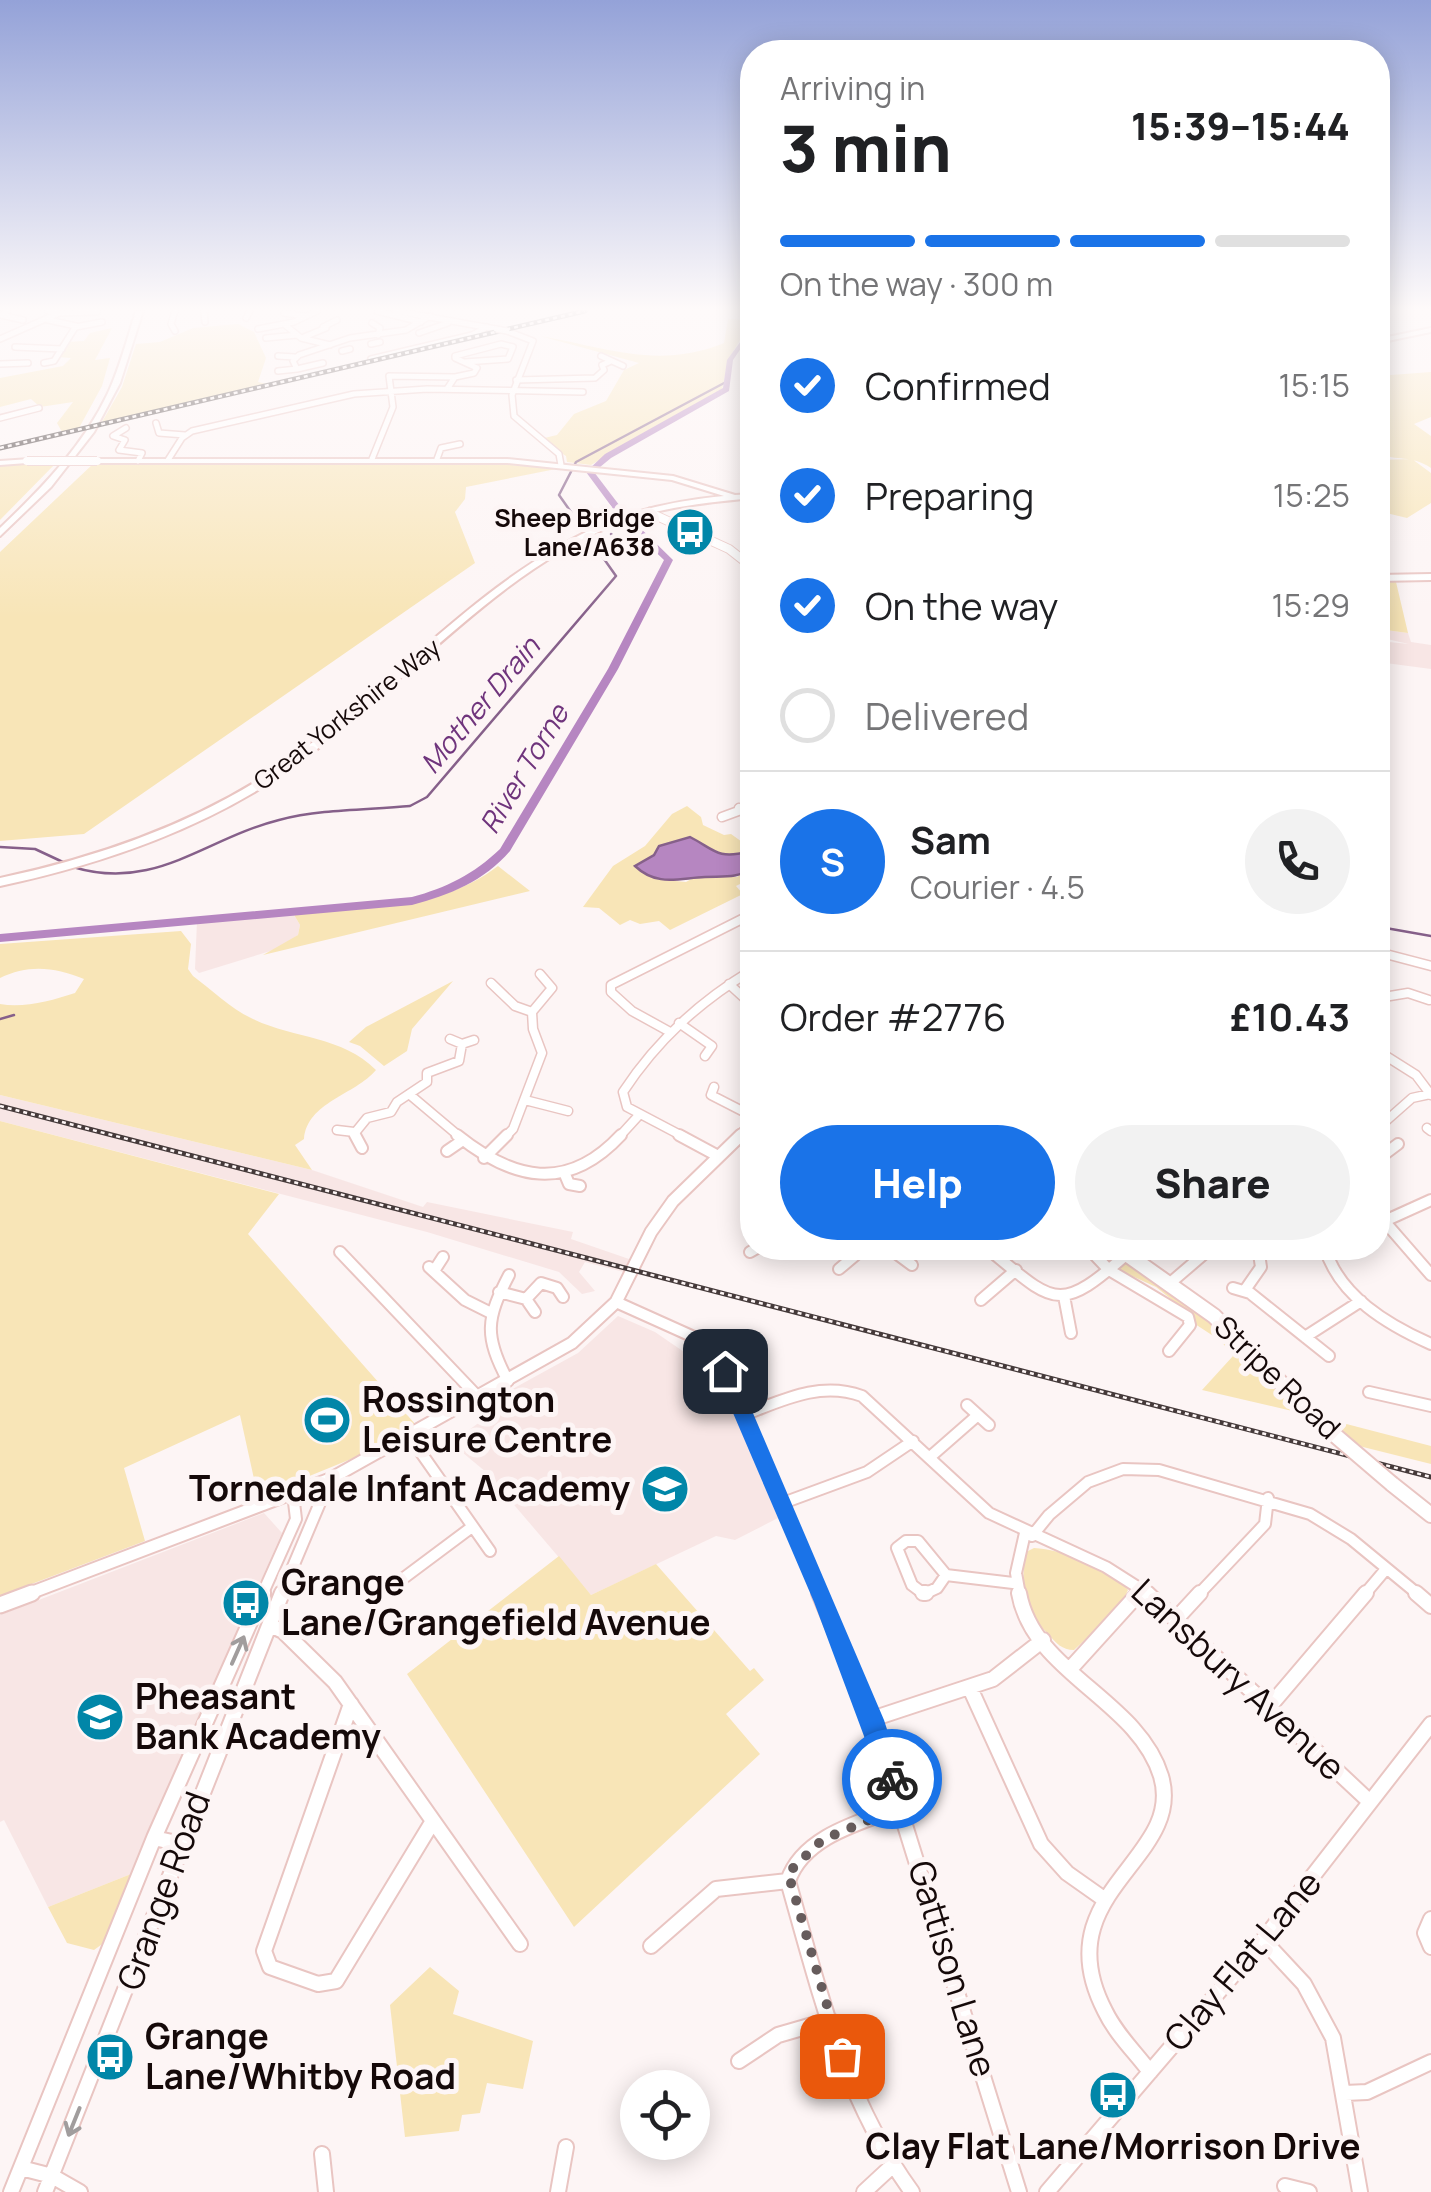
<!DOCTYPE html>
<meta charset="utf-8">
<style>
:root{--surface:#fff;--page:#f2f2f2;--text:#202124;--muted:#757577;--line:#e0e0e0;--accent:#1a73e8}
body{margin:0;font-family:Manrope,sans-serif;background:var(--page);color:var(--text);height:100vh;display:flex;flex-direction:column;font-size:38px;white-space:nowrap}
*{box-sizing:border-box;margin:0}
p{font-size:32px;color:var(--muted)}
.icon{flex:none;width:55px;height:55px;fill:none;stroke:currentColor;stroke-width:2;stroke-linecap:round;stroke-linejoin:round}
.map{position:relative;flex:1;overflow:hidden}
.panel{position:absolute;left:740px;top:40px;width:650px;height:1220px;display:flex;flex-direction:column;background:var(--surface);border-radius:40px;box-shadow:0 5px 25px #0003}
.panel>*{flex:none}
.controls{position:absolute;left:620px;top:2070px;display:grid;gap:20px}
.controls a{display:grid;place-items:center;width:90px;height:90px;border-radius:50%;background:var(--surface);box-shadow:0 5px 25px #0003;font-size:50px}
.pin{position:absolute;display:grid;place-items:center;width:85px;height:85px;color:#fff;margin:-42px;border-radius:20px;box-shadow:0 5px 15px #0006}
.courier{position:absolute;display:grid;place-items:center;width:100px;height:100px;margin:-50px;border:8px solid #1a73e8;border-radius:50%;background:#fff;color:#222;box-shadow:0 2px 12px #0007}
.headline em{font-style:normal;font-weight:800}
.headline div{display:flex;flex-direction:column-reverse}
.headline{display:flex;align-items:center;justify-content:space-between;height:170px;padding:0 40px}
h1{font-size:65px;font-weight:800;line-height:75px}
.bar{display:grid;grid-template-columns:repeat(4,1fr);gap:15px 10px;align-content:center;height:120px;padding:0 40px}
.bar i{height:12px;border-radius:8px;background:var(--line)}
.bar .current{background:var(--accent)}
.bar p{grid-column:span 4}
.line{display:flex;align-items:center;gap:25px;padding:0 40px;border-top:2px solid var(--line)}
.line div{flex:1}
.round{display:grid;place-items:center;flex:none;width:105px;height:105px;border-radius:52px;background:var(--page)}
ol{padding:0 40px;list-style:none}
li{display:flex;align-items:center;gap:30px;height:110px}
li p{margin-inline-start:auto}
li .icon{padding:10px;border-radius:50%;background:var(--accent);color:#fff;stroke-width:4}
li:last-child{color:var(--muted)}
li i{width:55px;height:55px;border:5px solid var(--line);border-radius:50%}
.action{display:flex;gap:20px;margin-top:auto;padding:20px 40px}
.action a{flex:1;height:115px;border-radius:60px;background:var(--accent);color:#fff;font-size:40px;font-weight:800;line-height:115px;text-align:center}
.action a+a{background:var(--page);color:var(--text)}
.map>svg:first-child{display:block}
.built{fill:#f8e6e5}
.green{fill:#f8e5b7}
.water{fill:#b686c1;stroke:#86608a;stroke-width:2.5}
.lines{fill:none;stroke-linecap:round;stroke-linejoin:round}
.stream{stroke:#86608a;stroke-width:2.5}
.river{fill:#b686c1;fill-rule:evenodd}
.minor-far3-casing{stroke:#e9c5c2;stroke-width:8}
.minor-far2-casing{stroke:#e9c5c2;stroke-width:11}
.minor-far1-casing{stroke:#e9c5c2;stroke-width:14}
.minor-casing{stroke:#e9c5c2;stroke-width:18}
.tertiary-far3-casing{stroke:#e9c5c2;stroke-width:8}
.tertiary-far2-casing{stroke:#e9c5c2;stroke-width:12}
.tertiary-far1-casing{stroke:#e9c5c2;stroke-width:15}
.tertiary-casing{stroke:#e9c5c2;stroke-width:19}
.secondary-far2-casing{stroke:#e9c5c2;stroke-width:9}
.secondary-far1-casing{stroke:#e9c5c2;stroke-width:10}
.secondary-casing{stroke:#e9c5c2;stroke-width:18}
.trunk-casing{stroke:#e9c5c2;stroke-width:4}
.motorway-casing{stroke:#e9c5c2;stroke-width:4}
.minor-far3{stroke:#fff;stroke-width:5}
.minor-far2{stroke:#fff;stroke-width:8}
.minor-far1{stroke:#fff;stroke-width:10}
.minor{stroke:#fff;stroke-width:14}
.tertiary-far3{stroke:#fff;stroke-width:5}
.tertiary-far2{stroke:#fff;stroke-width:9}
.tertiary-far1{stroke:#fff;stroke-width:11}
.tertiary{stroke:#fff;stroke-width:15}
.secondary-far2{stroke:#fff;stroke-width:6}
.secondary-far1{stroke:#fff;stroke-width:8}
.secondary{stroke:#fff;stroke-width:14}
.trunk{fill:#fff;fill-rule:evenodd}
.motorway{fill:#fff;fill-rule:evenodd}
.rail-casing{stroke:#453a3a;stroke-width:5}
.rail{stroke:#fdf5f5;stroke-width:2.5;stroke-dasharray:4;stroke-linecap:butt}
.tertiary-bridge-casing{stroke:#e9c5c2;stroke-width:8;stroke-linecap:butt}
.secondary-bridge-casing{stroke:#e9c5c2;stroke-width:18;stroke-linecap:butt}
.trunk-bridge-casing{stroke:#e9c5c2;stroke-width:10;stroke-linecap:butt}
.tertiary-bridge{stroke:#fff;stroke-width:5}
.secondary-bridge{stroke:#fff;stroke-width:14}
.trunk-bridge{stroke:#fff;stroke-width:8}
.oneway{stroke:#a19d9d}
.route{fill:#1a73e8}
.done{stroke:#665c5c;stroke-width:10;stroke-dasharray:0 18}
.labels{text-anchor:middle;stroke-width:10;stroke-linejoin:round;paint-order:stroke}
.far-poi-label{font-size:25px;font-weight:bold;fill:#150909;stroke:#fdf5f5;text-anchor:end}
.far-street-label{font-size:25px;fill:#150909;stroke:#fdf5f5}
.far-water-label{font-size:28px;font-style:italic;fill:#6f347c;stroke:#fdf5f5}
.street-label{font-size:30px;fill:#150909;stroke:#fdf5f5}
.near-poi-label{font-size:35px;font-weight:bold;fill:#150909;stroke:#fdf5f5;text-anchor:start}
.near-street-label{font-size:35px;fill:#150909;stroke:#fdf5f5}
</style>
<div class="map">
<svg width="1431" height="2192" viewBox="0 0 1431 2192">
<rect width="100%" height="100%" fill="#fdf5f5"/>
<path class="built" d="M1378 629 1408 633 1411 642 1431 645V669L1378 662V641L1409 644 1378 637Z
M293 913 300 925 298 935 280 948 199 973 195 969 197 921Z
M0 1095 312 1170 423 1207 427 1202 573 1232 571 1239 629 1259 624 1272 585 1262 579 1272 595 1291 582 1294 559 1272 427 1232 0 1121Z
M618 1316 655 1332 719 1376 778 1518 735 1540 716 1536 591 1595 486 1472 451 1443 484 1419 478 1408 578 1353Z
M264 1513 282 1533 131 1874 48 1907 4 1820 0 1822V1615Z"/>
<path class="green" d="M728 319 752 320 728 360 722 390 591 465 567 462 566 456 540 439 557 435 574 414 606 401 624 370 639 363 540 336C605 347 658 370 724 343Z
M238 324 254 332 266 358 258 382 267 384 102 422 122 387 136 344 160 342 193 328Z
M112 328 95 360 110 358 102 386 79 428 62 432 57 423 73 402 40 407 31 399 0 407V378L63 366 71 358 57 357 66 342 84 341 90 333Z
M1431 372V417L1414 424 1431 436V468C1410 454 1398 462 1378 453V444L1382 445 1378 441V376Z
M1412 459 1431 473V503L1407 518 1378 511V460Z
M426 460 561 468 466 487 465 499 455 512 475 563 84 834 0 841V552L94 463Z
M0 464H55L0 520Z
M1378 581 1396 582 1408 633 1378 629Z
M687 806 701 817 703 825 724 835 731 834 752 849V856L748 852C722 860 711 851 690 837L636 865 655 879 686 882 695 877H737L752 868V878L736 886 743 894 670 930 659 921 640 924 630 920 620 925 599 908 583 907 613 866 645 846 672 814Z
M498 866 530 891 263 955 298 935 300 925 293 913C364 908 439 911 498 866Z
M181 931 191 944 188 969 193 976C212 990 230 1008 251 1018 293 1039 341 1035 376 1070 355 1095 307 1102 304 1139L295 1145 312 1170 0 1095V1004C24 1008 51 1001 75 993L84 979C55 967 28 964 0 978V944Z
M453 981 412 1029 407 1051 384 1066 360 1046 349 1042 366 1027Z
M0 1121 279 1194 248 1234 416 1425 356 1457 258 1497 240 1415 124 1468 145 1541 0 1596Z
M1125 1262 1209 1318 1305 1414 1202 1390 1233 1356 1221 1341 1195 1324 1191 1315 1156 1287 1119 1270Z
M1331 1420 1431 1446V1464L1359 1446Z
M1034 1548C1062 1550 1113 1565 1128 1590L1120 1607 1074 1650C1062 1650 1056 1643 1048 1634 1023 1608 1020 1586 1026 1552Z
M559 1556 591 1595 656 1564 750 1671 754 1668 764 1680 726 1714 760 1754 574 1927 407 1674Z
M131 1874 105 1942 94 1950 67 1943 48 1907Z
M430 1967 459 1991 453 2014 533 2041 523 2089 487 2083 480 2113 462 2115 459 2131 405 2137 390 2005Z"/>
<path class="water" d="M690 837C715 850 716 859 748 852L752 856V868C737 879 723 876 705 877 679 878 657 887 635 866L654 855 659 846Z"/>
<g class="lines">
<path class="stream" d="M594 520 598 523
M611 534 617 539
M0 847 35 849 65 863
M73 867C155 892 204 839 279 820 321 809 367 810 410 806L427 797 616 576 559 495 576 462 726 382
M1380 927 1431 936
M0 1019 14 1015"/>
<path class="river" d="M752 326V332L733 360 729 391 611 458 594 472 626 514 673 560 618 669 510 851C484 881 450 895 412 905L0 942V934L412 897C446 888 474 874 500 849L608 669 664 560 620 518 586 472 605 454 723 388 727 360Z"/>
<g class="minor-far3-casing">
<path id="minor-far3" d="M7 311 1 315 23 320
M175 311 171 324 175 331
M204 311 205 322
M377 311 421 322
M59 313 97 312
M284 313 304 316
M246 318 250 311
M372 323 380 328 378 335
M285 325 301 338 330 345
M76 327 102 322
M323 327 337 320
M258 329 294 322 317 311
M419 333 448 323
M304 337 326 328
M266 338 297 335
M0 339 59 313 48 311
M371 344 380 342
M15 347 62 349
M342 351 350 349
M278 356 295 357
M601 356 623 366
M371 359 472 335 487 327
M44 363 54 361 76 326 48 320
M0 364 28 363
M297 369 323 363
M278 371 297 369 293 361 299 355 350 338 406 330 430 316
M455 377 474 373 477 368 455 358V356L501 344 513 347 508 359 465 362
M516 380 595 378 604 370 602 365 609 362
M0 418 39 408
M156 423 159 433 185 435
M126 428 113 436 125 440 119 450 142 453 138 461
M372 459 393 407 389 376 455 377 447 389
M437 459 441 448 460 444
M168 460 182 438 192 431 354 394 427 389 583 392"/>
</g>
<g class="minor-far2-casing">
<path id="minor-far2" d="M739 808 752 818
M722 817 741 810
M1378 898 1383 901
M1378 952 1431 966
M491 983 515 1006 532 1012 533 1029 542 1053 513 1129 505 1137
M729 984 752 1005
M1378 998 1408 993 1429 1000
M532 1012 552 988 540 974
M679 1023 712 1046 705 1056
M670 1032 632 1011 611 992V985L752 914
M450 1039 462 1044 474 1040
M1378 1051 1416 1075 1431 1095
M714 1087 711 1095 752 1116
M409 1094 460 1137
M525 1100 568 1111
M1378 1128 1412 1098 1430 1094
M1427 1128 1431 1131
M337 1130 354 1132
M356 1137 354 1134 367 1118 391 1112 397 1102 427 1082V1073L459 1061 462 1044
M619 1137 640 1114
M684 1137 627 1107 623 1092C657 1040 699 1002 752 970"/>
</g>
<g class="minor-far1-casing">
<path id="minor-far1" d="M355 1135 362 1148
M457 1135C513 1180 567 1193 621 1135
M679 1135 718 1156
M447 1151 463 1140
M484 1158 507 1135
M1378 1159 1398 1144
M564 1172 569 1184 580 1186
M1385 1222 1431 1275
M1378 1224 1431 1200
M889 1248 912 1265
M987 1248C1055 1304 1058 1315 1127 1254
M1088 1248 1109 1270 1188 1317 1190 1325 1169 1351
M1325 1248C1339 1296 1388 1325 1431 1344
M340 1252 479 1398
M750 1252 757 1248
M429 1267 465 1300 489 1312
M839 1269 864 1248
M434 1271 443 1257
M1169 1284 1211 1248
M1233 1288 1250 1293 1329 1356
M1245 1290 1261 1267 1259 1254
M499 1292 526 1299
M1064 1296 1071 1333
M981 1300 1016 1270
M616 1302 696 1338 725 1371 820 1595
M535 1312 526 1299 541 1283 557 1288 563 1297
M1305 1337 1361 1301
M508 1381C484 1336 486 1319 509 1275
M1369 1392 1431 1406
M967 1405 989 1425
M744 1415C783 1400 820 1381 862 1396L989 1513 1106 1567 1150 1595
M410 1437 490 1551
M930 1457 978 1415
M783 1503 867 1472 913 1441
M1032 1536 1049 1515 1088 1482 1123 1469 1159 1470 1310 1514 1351 1539 1419 1595
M906 1541H918L946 1575 937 1588 924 1594 912 1585 897 1548Z
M946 1575 1013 1583
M401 1580 472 1527
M262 1595 296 1519 293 1494
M281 1595 330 1479
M1020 1595 1016 1573 1025 1533
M1137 1595 1143 1589
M1198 1595 1265 1524 1268 1498
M1364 1595 1386 1569"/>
</g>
<g class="minor-casing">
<path id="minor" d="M819 1593 872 1719 1019 2192
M923 1593H926
M1019 1593C1033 1673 1138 1700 1161 1776 1186 1860 1043 1892 1105 2011 1116 2034 1135 2052 1150 2072
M1147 1593 1370 1802
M1416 1593 1431 1606
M1176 1619 1200 1593
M270 1625 283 1631 335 1682 520 1944
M1071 1668 1139 1593
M970 1688 1041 1844 1067 1873 1101 1897
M351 1704 264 1951 270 1967 318 1984 336 1981 433 1821
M1269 1707 1366 1593
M872 1719 993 1679 1043 1640
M901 1807C861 1822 803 1836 788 1881 819 1990 844 2099 912 2192
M154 1838 181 1844
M1431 1919 1425 1933 1431 1947
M1263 1940 1304 1984 1333 2038 1360 2192
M651 1946 716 1889 788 1881
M739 2061 778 2035 830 2020
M1345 2093 1367 2092 1431 2062
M322 2154 326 2192
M21 2168 52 2176 80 2192
M1285 2186 1309 2192
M11 2192 154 1838 263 1593
M45 2192 282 1593
M558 2192 566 2147
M864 2192 891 2167
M1047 2192 1263 1940 1431 1724"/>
</g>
<g class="tertiary-far3-casing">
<path id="tertiary-far3" d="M396 311 496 329
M507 331 533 341 512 395 514 416 559 454 561 465"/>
</g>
<g class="tertiary-far2-casing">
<path id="tertiary-far2" d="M738 1137 752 1124"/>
</g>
<g class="tertiary-far1-casing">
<path id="tertiary-far1" d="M25 1595 330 1479 572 1343 616 1302 651 1232 673 1201 741 1135"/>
</g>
<g class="tertiary-casing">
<path id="tertiary" d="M0 1605 32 1593"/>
</g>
<g class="secondary-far2-casing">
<path id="secondary-far2" d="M650 511 661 518"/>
</g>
<g class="secondary-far1-casing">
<path id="secondary-far1" d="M657 516 729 549 752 567"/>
</g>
<g class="secondary-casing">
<path id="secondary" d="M1118 1248 1214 1316 1323 1425
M1392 1484 1431 1515"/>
</g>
<g class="trunk-casing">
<path id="trunk" d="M1431 328V332L1378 343V339Z
M30 459V463H27L0 465V461Z
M94 459H507L673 476 735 495 752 494V498C705 503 657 507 612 526 494 575 401 688 299 763 210 827 106 863 0 886V878C104 856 205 820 292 758 394 683 488 572 606 523 643 507 684 500 724 496L672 480 507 463H94Z
M1431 574V580L1378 581V575Z"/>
</g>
<g class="motorway-casing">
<path id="motorway" d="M136 311H143L120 383 94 432 51 487 0 536V528C42 488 83 446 108 393 120 367 127 339 136 311Z"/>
</g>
<use href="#minor-far3" class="minor-far3"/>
<use href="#minor-far2" class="minor-far2"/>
<use href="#minor-far1" class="minor-far1"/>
<use href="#minor" class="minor"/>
<use href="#tertiary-far3" class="tertiary-far3"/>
<use href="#tertiary-far2" class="tertiary-far2"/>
<use href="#tertiary-far1" class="tertiary-far1"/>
<use href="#tertiary" class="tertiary"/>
<use href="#secondary-far2" class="secondary-far2"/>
<use href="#secondary-far1" class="secondary-far1"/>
<use href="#secondary" class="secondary"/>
<use href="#trunk" class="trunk"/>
<use href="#motorway" class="motorway"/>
<g class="rail-casing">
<path id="rail" d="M0 448 585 311
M0 1106 1431 1477"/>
</g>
<use href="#rail" class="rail"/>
<g class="tertiary-bridge-casing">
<path id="tertiary-bridge" d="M496 329 507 331"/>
</g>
<g class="secondary-bridge-casing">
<path id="secondary-bridge" d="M1323 1425 1392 1484"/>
</g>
<g class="trunk-bridge-casing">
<path id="trunk-bridge" d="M27 461H97"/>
</g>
<use href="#tertiary-bridge" class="tertiary-bridge"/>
<use href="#secondary-bridge" class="secondary-bridge"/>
<use href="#trunk-bridge" class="trunk-bridge"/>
</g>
<defs><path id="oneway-shaft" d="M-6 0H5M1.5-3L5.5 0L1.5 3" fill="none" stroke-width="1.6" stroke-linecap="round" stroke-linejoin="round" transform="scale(2.5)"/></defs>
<g class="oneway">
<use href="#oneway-shaft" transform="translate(238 1650) rotate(-66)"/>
<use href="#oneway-shaft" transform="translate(74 2122) rotate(112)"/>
</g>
<linearGradient id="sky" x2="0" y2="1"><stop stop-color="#94a2d8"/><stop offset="0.5" stop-color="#fefafa"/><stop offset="1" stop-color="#fefafa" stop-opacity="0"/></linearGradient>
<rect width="1431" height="618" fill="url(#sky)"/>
<path class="route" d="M725 1363 735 1371 884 1720 903 1779 900 1787 892 1791 883 1787 814 1602 715 1371Z"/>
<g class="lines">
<path class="done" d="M842 2056 788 1873 822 1840 900 1807 892 1779"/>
</g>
<defs>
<g id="bus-disc" transform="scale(2.5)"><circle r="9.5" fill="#0186a8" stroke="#fdf5f5"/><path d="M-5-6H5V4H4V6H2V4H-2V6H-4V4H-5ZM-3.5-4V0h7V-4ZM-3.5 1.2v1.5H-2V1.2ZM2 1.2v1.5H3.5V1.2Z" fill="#fff"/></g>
<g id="stadium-disc" transform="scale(2.5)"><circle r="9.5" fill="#0186a8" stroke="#fdf5f5"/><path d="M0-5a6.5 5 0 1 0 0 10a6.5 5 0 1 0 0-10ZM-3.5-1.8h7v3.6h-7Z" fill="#fff"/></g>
<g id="school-disc" transform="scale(2.5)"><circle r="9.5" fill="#0186a8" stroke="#fdf5f5"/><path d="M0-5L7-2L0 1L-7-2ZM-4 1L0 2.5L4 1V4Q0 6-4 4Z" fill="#fff"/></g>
</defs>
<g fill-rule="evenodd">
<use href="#bus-disc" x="690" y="532"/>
<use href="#stadium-disc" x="327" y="1420"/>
<use href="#school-disc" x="665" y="1489"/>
<use href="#bus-disc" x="246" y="1603"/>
<use href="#school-disc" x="100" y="1717"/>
<use href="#bus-disc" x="110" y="2057"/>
<use href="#bus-disc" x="1113" y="2095"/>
</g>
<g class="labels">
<g class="far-poi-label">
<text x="655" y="527">Sheep Bridge<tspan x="655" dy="29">Lane/A638</tspan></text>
</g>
<g class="far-street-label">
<text transform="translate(347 714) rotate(-38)" y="9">Great Yorkshire Way</text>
</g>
<g class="far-water-label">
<text transform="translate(480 705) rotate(-50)" y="10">Mother Drain</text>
<text transform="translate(524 769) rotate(-59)" y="10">River Torne</text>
</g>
<g class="street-label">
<text transform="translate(1277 1378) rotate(44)" y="10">Stripe Road</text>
</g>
<g class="near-poi-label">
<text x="362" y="1412">Rossington<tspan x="362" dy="40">Leisure Centre</tspan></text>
<text x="630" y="1501" text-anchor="end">Tornedale Infant Academy</text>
<text x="281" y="1595">Grange<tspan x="281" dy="40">Lane/Grangefield Avenue</tspan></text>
<text x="135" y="1709">Pheasant<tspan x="135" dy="40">Bank Academy</tspan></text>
<text x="145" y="2049">Grange<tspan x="145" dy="40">Lane/Whitby Road</tspan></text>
<text x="1113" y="2159" text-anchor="middle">Clay Flat Lane/Morrison Drive</text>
</g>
<g class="near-street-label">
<text transform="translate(1238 1680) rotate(43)" y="12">Lansbury Avenue</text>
<text transform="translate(164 1891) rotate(-70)" y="12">Grange Road</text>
<text transform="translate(1243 1961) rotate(-50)" y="12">Clay Flat Lane</text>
<text transform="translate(952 1969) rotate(73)" y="12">Gattison Lane</text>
</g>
</g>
</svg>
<div class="controls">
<a><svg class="icon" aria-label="locate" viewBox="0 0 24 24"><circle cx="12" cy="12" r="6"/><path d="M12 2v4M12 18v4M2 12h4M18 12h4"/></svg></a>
</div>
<div class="pin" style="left:842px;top:2056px;background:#ea580c"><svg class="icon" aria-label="bag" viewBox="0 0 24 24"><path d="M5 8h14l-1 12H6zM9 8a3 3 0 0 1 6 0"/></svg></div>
<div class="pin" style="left:725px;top:1371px;background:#1f2937"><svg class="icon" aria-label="home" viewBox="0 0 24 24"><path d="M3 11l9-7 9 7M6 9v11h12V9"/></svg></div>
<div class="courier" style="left:892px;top:1779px"><svg class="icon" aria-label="bike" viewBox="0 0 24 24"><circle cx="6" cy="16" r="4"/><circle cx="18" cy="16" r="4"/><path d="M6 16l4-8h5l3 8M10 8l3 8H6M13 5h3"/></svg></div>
<section class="panel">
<div class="headline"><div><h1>3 min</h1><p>Arriving in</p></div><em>15:39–15:44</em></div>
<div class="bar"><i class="current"></i><i class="current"></i><i class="current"></i><i></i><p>On the way · 300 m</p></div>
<ol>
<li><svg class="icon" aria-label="check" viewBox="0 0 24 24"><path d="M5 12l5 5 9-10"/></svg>Confirmed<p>15:15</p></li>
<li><svg class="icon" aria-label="check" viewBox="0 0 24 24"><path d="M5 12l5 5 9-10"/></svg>Preparing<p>15:25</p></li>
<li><svg class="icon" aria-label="check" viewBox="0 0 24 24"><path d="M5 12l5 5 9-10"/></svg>On the way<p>15:29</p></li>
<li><i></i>Delivered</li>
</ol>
<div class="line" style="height:180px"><b class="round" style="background:var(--accent);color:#fff">S</b><div><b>Sam</b><p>Courier · 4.5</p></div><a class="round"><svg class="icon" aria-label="phone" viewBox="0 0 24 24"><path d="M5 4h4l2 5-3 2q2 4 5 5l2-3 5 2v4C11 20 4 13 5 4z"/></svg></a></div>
<div class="line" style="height:130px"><div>Order #2776</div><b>£10.43</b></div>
<div class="action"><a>Help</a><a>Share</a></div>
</section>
</div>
